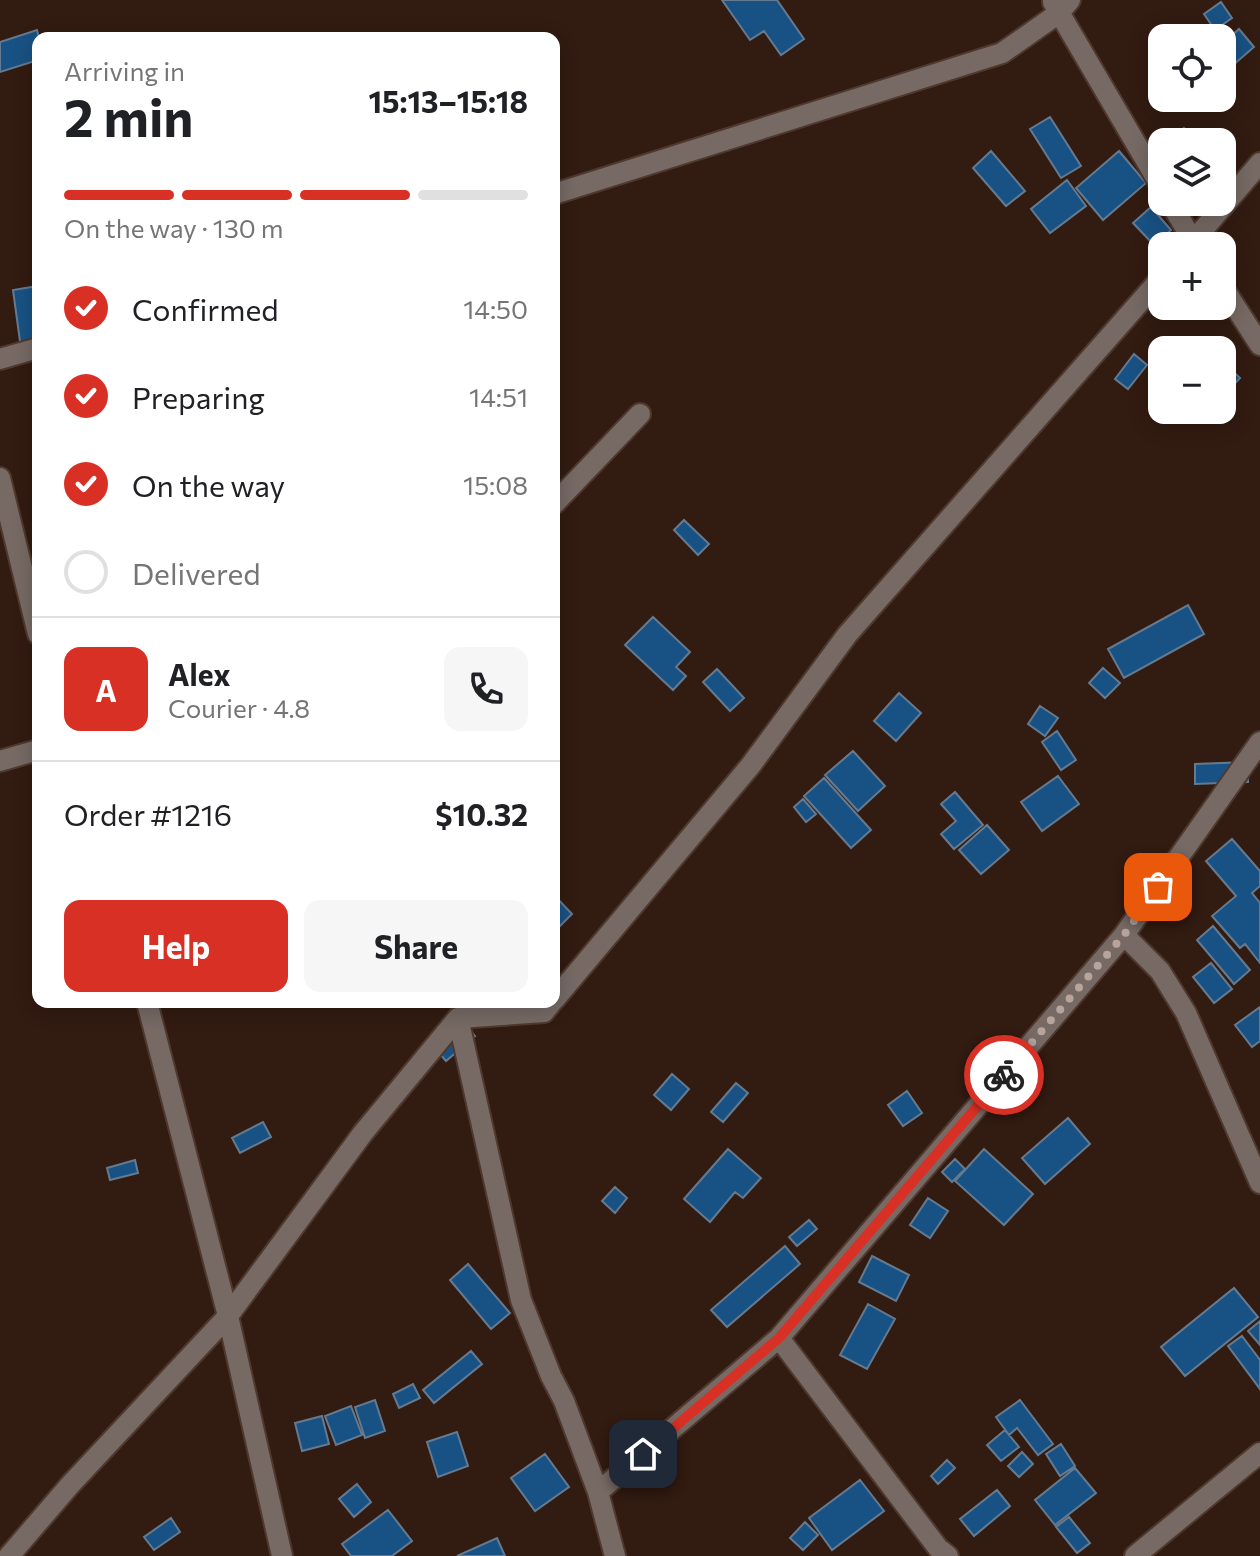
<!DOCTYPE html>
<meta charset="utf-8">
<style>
:root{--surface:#fff;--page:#f6f6f6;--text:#202124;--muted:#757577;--line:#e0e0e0;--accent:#d93025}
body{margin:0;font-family:Commissioner,sans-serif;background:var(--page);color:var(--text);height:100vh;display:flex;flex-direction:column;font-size:30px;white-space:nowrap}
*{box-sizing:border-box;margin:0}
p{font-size:26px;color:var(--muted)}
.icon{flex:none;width:44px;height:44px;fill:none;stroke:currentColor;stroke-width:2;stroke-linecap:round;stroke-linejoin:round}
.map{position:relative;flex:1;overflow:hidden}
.sheet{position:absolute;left:32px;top:32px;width:528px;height:976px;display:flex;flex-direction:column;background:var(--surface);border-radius:16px;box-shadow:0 4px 20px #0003}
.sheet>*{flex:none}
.tools{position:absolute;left:1148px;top:24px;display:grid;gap:16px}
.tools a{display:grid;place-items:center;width:88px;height:88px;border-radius:16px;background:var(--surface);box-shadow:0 4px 20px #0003;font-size:40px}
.pin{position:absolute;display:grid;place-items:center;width:68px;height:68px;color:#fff;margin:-34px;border-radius:16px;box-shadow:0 4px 12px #0006}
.courier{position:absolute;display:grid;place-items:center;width:80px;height:80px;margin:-40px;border:6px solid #d93025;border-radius:50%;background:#fff;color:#222;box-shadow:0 2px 10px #0007}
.head em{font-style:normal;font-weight:700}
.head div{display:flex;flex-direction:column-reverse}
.head{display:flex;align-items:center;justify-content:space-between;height:136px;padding:0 32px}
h1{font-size:52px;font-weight:700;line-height:60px}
.bar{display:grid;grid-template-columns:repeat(4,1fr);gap:12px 8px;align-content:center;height:96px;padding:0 32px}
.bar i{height:10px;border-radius:6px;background:var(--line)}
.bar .selected{background:var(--accent)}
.bar p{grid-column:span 4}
.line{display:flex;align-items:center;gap:20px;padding:0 32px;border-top:2px solid var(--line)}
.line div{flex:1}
.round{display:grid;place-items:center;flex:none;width:84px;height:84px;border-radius:16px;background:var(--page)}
ol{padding:0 32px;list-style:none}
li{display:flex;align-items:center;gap:24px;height:88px}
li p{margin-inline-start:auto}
li .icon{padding:8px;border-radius:50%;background:var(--accent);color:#fff;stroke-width:4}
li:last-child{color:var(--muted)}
li i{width:44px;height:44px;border:4px solid var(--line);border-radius:50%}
.button{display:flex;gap:16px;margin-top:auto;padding:16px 32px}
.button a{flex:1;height:92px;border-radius:16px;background:var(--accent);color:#fff;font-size:32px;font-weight:700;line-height:92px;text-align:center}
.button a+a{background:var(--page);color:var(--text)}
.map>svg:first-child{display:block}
.building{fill:#185284;stroke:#657a8f;stroke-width:2}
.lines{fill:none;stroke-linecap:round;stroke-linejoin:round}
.street-casing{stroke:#4f392f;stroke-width:24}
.street{stroke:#776a65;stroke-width:20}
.done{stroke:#b7a49c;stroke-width:8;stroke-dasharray:0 14.4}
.route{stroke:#d93025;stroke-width:10}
</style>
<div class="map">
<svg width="1260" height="1556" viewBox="0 0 1260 1556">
<rect width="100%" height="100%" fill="#321b11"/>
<path class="building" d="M722 0H777L804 39 781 55 764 31 750 40Z
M1221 2 1232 18 1215 30 1204 14Z
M1239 29 1254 47 1232 66 1222 54V44Z
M37 30 39 38 38 60 0 72V42Z
M1050 117 1081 166 1061 178 1030 129Z
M1184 128 1196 138 1192 142H1172Z
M991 151 1025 191 1006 206 973 168Z
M1119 151 1146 183 1103 220 1076 188Z
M1067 180 1086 206 1050 233 1031 209Z
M1151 207 1171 230 1154 245 1133 223Z
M38 286V353L22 356 13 290Z
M1134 354 1147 365 1128 389 1115 379Z
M1222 361 1240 378 1224 395 1222 393Z
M684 520 709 544 698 555 674 530Z
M1188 605 1204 634 1124 678 1108 649Z
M653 617 690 652 676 667 686 676 673 690 625 645Z
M1103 668 1120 683 1105 698 1089 683Z
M717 669 744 698 730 711 703 682Z
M899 693 921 713 896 741 874 721Z
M1040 706 1058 718 1045 736 1028 724Z
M1057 731 1076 760 1061 770 1042 742Z
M853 751 885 786 858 811 825 775Z
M1247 762 1248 782 1195 784V764Z
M1058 776 1079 804 1042 831 1021 802Z
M824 778 871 830 851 848 804 796Z
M955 792 983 825 954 849 941 834 956 821 941 804Z
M803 799 816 814 806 822 794 807Z
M987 825 1009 850 981 874 959 850Z
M1232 839 1260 871V886L1252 893 1260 903V963L1245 944 1240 948 1212 916 1236 896 1206 861Z
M554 895 572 914 554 932Z
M1213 926 1250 970 1234 984 1197 940Z
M1211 963 1232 989 1214 1003 1193 977Z
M1260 1007V1041L1252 1047 1235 1025Z
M464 1022 475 1036 446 1061 434 1047Z
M672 1074 689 1089 671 1110 654 1095Z
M736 1083 748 1093 723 1122 711 1112Z
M907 1091 922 1113 903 1126 888 1105Z
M1068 1118 1090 1144 1045 1184 1022 1158Z
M263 1122 271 1137 240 1153 232 1138Z
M728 1149 761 1178 743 1198 735 1192 710 1222 684 1199Z
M984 1149 1033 1194 1004 1225 955 1181Z
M955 1159 965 1169 952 1182 942 1172Z
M135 1160 138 1173 110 1180 107 1168Z
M615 1187 627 1198 615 1213 602 1201Z
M928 1198 948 1211 930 1238 910 1225Z
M809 1220 817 1229 797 1246 789 1237Z
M785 1246 800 1264 727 1327 711 1310Z
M872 1256 909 1275 896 1301 859 1282Z
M468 1264 510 1313 491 1329 450 1280Z
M1234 1288 1258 1317 1185 1376 1161 1347Z
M868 1304 895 1319 867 1369 840 1355Z
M1260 1321V1345L1248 1331Z
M1242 1336 1260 1360V1389L1228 1346Z
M471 1351 482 1364 434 1403 423 1390Z
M413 1384 420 1398 399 1408 393 1394Z
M375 1400 385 1431 365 1438 355 1407Z
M1020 1400 1053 1444 1038 1455 1017 1428 1009 1435 996 1417Z
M351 1406 362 1435 336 1445 325 1416Z
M322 1416 329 1444 302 1451 295 1423Z
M1005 1430 1019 1447 1001 1461 987 1445Z
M457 1432 468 1466 438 1477 427 1442Z
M1061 1444 1075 1466 1060 1476 1046 1454Z
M1022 1452 1033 1464 1019 1477 1008 1466Z
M545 1454 569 1487 535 1511 511 1478Z
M947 1460 955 1468 938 1484 931 1476Z
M1075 1468 1096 1493 1055 1525 1035 1500Z
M860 1480 884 1511 832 1550 809 1518Z
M357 1484 371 1502 354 1517 339 1499Z
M997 1490 1010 1506 974 1536 960 1519Z
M388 1510 412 1541 392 1556H351L342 1544Z
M1069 1517 1090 1543 1077 1553 1056 1527Z
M171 1518 180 1532 154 1550 144 1537Z
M805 1522 818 1535 803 1550 790 1538Z
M497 1538 505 1556H457Z"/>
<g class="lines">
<g class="street-casing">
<path id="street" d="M1053 2 1162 188
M554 194 1002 53 1059 13 1070 0
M1170 202 1196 246
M1189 246 1260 163
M1222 286 1260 345
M0 359 38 348
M0 478 38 634
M554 504 640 414
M0 761 38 750
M1124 935 1160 971 1186 1013 1260 1183
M554 1000 751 765 847 635 1162 277
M147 1002 228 1316 282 1556
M458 1018 521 1300 551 1376 564 1401 598 1492 615 1556
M779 1338 938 1548 948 1556
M598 1492 779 1338 1124 935 1260 742
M9 1556 70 1485 228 1316 363 1133 458 1018 544 1012 552 1002
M1135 1556 1260 1453"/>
</g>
<use href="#street" class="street"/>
</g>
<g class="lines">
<path class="done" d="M1004 1075 1124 935 1158 887"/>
<path class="route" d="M643 1454 779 1338 1004 1075"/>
</g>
</svg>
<div class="tools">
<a><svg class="icon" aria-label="locate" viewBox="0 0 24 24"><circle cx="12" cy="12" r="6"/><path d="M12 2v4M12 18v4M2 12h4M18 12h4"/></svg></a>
<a><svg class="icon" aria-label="layers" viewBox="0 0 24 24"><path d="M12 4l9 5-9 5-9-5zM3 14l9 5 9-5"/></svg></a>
<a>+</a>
<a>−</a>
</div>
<div class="pin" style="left:1158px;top:887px;background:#ea580c"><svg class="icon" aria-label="bag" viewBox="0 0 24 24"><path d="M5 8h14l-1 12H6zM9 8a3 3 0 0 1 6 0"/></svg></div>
<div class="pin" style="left:643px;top:1454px;background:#1f2937"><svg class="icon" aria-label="home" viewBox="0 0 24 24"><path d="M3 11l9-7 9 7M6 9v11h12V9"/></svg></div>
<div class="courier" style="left:1004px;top:1075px"><svg class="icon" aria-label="bike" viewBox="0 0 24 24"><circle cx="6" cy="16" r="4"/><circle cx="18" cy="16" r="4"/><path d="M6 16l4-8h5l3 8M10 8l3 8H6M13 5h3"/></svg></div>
<section class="sheet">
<div class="head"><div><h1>2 min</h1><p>Arriving in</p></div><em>15:13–15:18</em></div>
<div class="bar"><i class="selected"></i><i class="selected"></i><i class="selected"></i><i></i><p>On the way · 130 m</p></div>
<ol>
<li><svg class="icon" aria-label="check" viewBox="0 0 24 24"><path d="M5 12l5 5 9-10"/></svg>Confirmed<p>14:50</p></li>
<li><svg class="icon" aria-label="check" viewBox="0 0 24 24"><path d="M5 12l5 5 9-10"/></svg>Preparing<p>14:51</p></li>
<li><svg class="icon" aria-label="check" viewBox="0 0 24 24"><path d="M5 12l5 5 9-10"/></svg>On the way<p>15:08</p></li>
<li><i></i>Delivered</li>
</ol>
<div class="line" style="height:144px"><b class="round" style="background:var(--accent);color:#fff">A</b><div><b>Alex</b><p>Courier · 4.8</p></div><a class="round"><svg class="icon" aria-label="phone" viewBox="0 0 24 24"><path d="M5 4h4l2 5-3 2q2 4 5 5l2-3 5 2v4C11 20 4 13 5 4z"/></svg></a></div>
<div class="line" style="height:104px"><div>Order #1216</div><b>$10.32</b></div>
<div class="button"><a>Help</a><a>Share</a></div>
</section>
</div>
